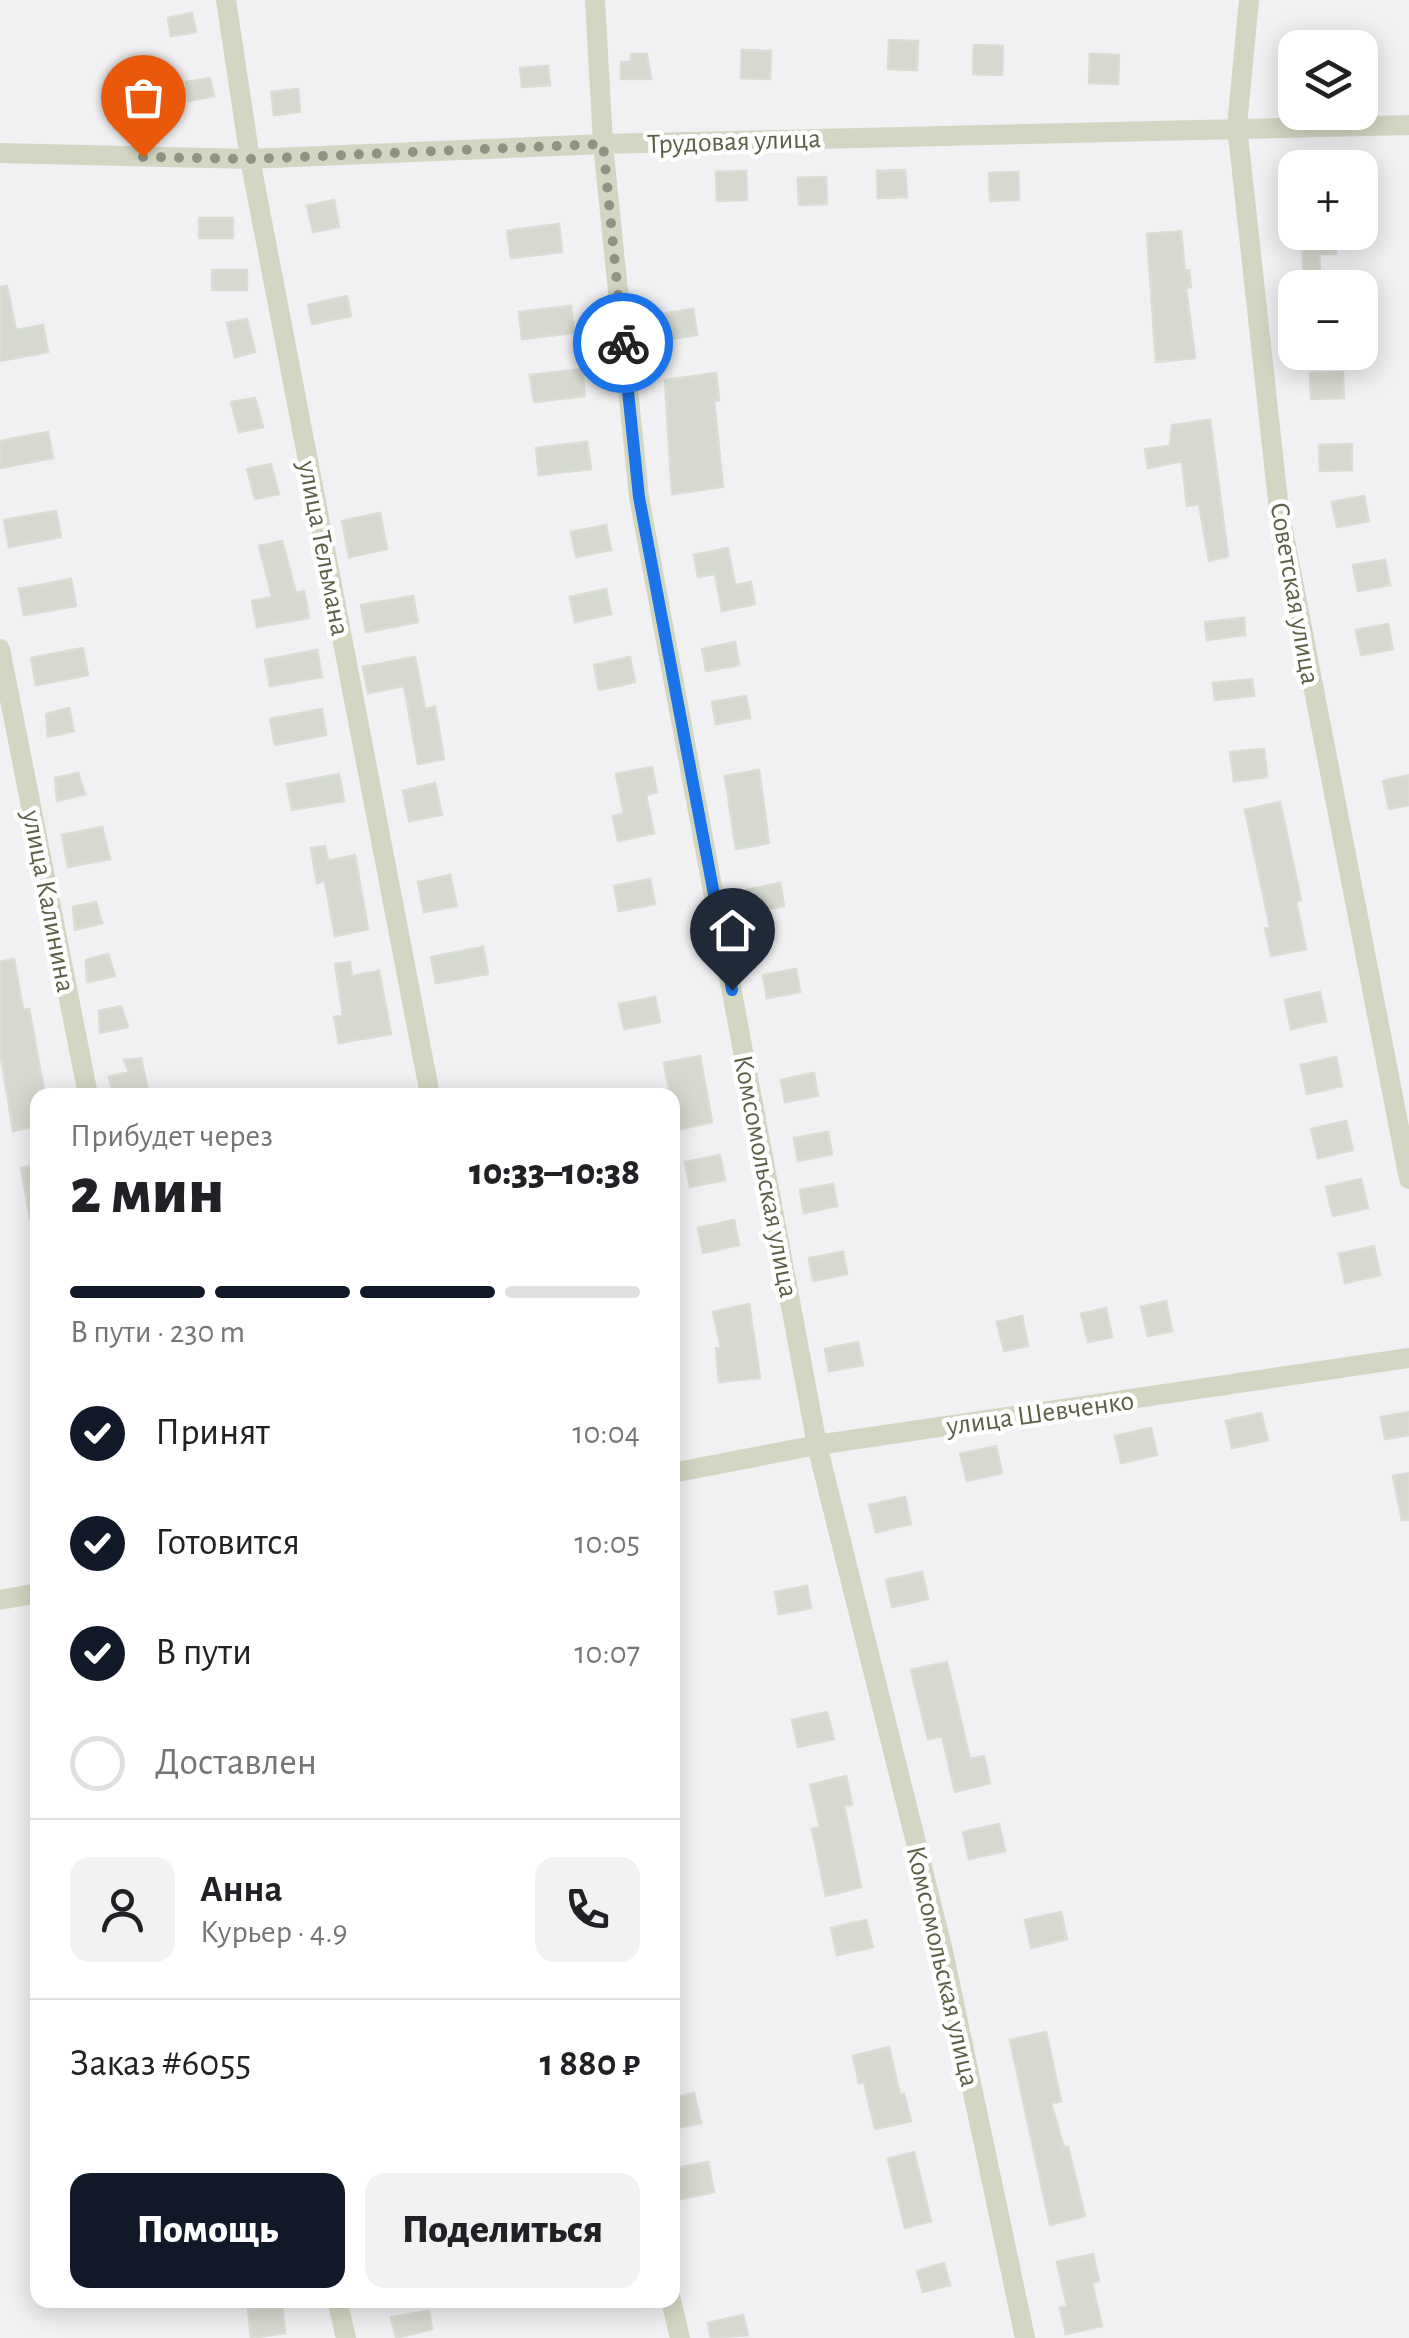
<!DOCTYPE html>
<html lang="ru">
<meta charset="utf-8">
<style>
:root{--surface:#fff;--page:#f2f2f2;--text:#202124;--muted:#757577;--line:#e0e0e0;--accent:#111827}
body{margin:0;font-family:"Alegreya Sans",sans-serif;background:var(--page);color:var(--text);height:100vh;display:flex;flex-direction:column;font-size:38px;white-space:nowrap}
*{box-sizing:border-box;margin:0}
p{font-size:32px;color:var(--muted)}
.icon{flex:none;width:55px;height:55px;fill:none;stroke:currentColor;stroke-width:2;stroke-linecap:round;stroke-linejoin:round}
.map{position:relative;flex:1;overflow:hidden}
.panel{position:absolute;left:30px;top:1088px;width:650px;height:1220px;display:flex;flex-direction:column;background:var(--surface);border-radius:20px;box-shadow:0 5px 25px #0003}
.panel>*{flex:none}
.fabs{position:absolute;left:1278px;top:30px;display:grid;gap:20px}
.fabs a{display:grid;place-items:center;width:100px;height:100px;border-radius:20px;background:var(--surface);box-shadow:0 5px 25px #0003;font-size:50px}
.pin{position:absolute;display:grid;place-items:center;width:85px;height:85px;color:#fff;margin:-102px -42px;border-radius:50% 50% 50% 0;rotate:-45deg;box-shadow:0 0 10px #0007}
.pin .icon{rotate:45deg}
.courier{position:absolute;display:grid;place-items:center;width:100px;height:100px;margin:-50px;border:8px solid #1a73e8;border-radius:50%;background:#fff;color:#222;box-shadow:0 2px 12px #0007}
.headline em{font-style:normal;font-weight:800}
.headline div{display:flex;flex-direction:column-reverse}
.headline{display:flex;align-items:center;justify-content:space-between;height:170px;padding:0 40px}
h1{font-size:65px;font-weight:800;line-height:75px}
.bar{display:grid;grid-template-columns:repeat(4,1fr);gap:15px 10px;align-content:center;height:120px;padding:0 40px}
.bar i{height:12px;border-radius:8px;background:var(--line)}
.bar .selected{background:var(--accent)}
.bar p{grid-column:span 4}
.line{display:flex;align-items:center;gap:25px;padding:0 40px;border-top:2px solid var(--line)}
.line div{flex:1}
.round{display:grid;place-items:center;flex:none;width:105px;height:105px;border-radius:20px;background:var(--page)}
ol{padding:0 40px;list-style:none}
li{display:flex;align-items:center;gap:30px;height:110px}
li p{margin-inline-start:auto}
li .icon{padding:10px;border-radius:50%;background:var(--accent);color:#fff;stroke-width:4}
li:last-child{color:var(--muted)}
li i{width:55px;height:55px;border:5px solid var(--line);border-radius:50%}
.action{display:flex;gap:20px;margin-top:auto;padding:20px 40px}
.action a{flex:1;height:115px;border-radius:20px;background:var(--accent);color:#fff;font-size:40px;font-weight:800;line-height:115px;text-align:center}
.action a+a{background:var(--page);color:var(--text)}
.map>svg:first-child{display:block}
.building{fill:#d5d9cf;stroke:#d9ddd4;stroke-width:2.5}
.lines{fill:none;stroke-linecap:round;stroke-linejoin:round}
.street{stroke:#d2d7c3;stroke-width:20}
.done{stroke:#8f9383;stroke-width:10;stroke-dasharray:0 18}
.route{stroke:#1a73e8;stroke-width:12}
.labels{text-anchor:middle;stroke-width:9;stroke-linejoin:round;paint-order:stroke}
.street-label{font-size:28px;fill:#5a6146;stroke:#fff}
</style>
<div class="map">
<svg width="1409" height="2338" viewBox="0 0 1409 2338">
<rect width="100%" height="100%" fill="#f1f1f3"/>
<path class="building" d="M192 13 196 32 171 36 168 18Z
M889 40 918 41 917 70 888 69Z
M974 45 1003 46 1002 75 973 74Z
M742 50 771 51 770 79 741 78Z
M631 54H647L651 79H621V62H631Z
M1090 54 1119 55 1118 84 1089 83Z
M548 66 550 85 522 87 520 68Z
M210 78 214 96 189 101 186 82Z
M298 89 300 112 274 115 271 92Z
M905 170 907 197 878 198 877 171Z
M746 171 747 200 717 201 716 172Z
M1018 172 1019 200 990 201 989 173Z
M826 177 827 204 799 205 798 178Z
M334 200 339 227 313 232 307 206Z
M199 218H233V238H199Z
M559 224 562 252 511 258 507 231Z
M1181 231 1185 271 1189 270 1191 287 1186 288 1195 358 1156 362 1147 234Z
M1302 232H1335L1336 254H1319L1321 288H1304Z
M212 270H247V290H212Z
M7 286 16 330 43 325 48 352 0 361V287Z
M347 296 351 316 312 324 308 305Z
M571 306 574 333 522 339 519 312Z
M693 309 697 335 664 340 661 314Z
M247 319 255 352 235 357 227 323Z
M582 369 585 396 534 402 530 375Z
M1343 372 1344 398 1311 399 1310 373Z
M716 373 719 400 714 401 723 487 672 494 665 380Z
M255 398 263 427 239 432 231 402Z
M1210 420 1228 556 1209 561 1199 504 1187 506 1182 461 1148 468 1145 449 1170 446 1172 425Z
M48 432 53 458 0 468V441Z
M587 442 591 469 539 475 536 448Z
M1352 444V470L1320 471 1319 445Z
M271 464 279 494 255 499 247 469Z
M1364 496 1369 521 1337 527 1332 502Z
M56 511 61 537 9 547 4 520Z
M380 513 387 549 349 557 342 521Z
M606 525 611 550 576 557 571 532Z
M282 541 296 593 304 591 309 618 257 627 252 601 272 597 259 546Z
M728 548 735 585 751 582 755 604 722 611 715 574 698 577 694 555Z
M1385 560 1390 585 1358 591 1353 565Z
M71 579 76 606 24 615 19 589Z
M606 589 611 614 575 622 570 597Z
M413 596 418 622 366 632 361 605Z
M1244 618 1245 635 1207 640 1205 622Z
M1388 624 1393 649 1361 655 1356 630Z
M735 642 739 665 706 671 702 649Z
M83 648 88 675 36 685 31 658Z
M317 650 322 677 270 686 265 660Z
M415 657 425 709 435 707 444 759 418 764 404 686 368 693 363 667Z
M630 657 635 682 599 690 594 665Z
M1252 679 1254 696 1215 700 1213 683Z
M746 696 750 718 716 724 712 702Z
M69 708 74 731 48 737 46 714Z
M322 709 326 735 275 745 270 719Z
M1264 749 1267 777 1234 781 1230 752Z
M652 767 657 792 646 795 654 833 618 841 613 816 624 814 616 774Z
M759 770 769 843 736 849 725 776Z
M78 773 85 794 57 801 55 778Z
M339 774 344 801 292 810 287 784Z
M1409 775V805L1389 809 1383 781Z
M435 783 442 815 409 821 403 791Z
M1280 802 1301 900 1296 901 1306 949 1271 956 1265 928 1270 927 1245 810Z
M102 827 110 859 68 867 62 835Z
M325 846 328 861 355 855 368 929 335 936 325 881 317 883 311 848Z
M450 875 457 906 424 912 418 882Z
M650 879 655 904 619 911 614 886Z
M780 883 784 906 750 912 746 890Z
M96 902 102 923 75 930 73 907Z
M483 947 488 974 436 983 431 957Z
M108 954 115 976 87 982 86 960Z
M14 959 23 1010 29 1009 45 1095H38V1126L13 1131 0 1051V962Z
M350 962 352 976 379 971 391 1034 339 1043 334 1017 343 1015 335 964Z
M796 969 800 992 767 998 763 975Z
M1320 992 1326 1021 1291 1029 1285 1000Z
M655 997 660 1022 624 1029 619 1004Z
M121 1006 128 1027 100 1033 99 1011Z
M700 1056 712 1122 677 1130 664 1063Z
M1336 1057 1342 1086 1307 1094 1301 1065Z
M141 1058 149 1095H114L109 1077 129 1072 124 1060Z
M814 1073 818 1096 785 1102 781 1080Z
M1346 1121 1353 1150 1318 1158 1311 1129Z
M828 1132 832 1154 798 1161 794 1138Z
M720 1155 725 1180 690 1187 685 1162Z
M38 1165V1217L30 1218 21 1168Z
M1361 1179 1368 1208 1333 1216 1326 1187Z
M833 1184 837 1206 804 1213 800 1190Z
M734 1220 739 1245 703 1253 698 1228Z
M1374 1246 1380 1275 1345 1283 1339 1254Z
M843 1252 847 1274 813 1281 809 1258Z
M1166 1301 1172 1331 1148 1336 1141 1307Z
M749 1304 760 1378 719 1382 716 1348 721 1347 713 1312Z
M1106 1308 1112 1337 1088 1342 1081 1314Z
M1022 1316 1028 1346 1004 1351 997 1322Z
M858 1342 863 1365 829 1371 825 1349Z
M1409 1412V1435L1385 1439 1381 1417Z
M1261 1413 1268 1440 1232 1448 1226 1421Z
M1151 1428 1157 1455 1121 1463 1115 1436Z
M996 1446 1002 1473 967 1481 960 1454Z
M1409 1473V1520H1402L1393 1476Z
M905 1497 911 1524 876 1532 869 1505Z
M922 1572 928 1599 892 1607 886 1580Z
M807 1586 811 1608 779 1614 775 1592Z
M947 1662 970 1759 984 1756 990 1783 955 1792 942 1736 928 1739 911 1670Z
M827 1712 834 1739 798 1747 792 1720Z
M846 1776 852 1804 844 1806 861 1887 826 1896 812 1829 820 1827 810 1785Z
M999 1824 1005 1851 969 1859 963 1832Z
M1061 1912 1067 1939 1031 1948 1025 1920Z
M866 1920 873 1947 837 1955 831 1928Z
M1046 2032 1061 2101 1051 2103 1064 2148 1068 2147 1085 2216 1050 2225 1010 2040Z
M889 2047 900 2095 904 2094 911 2121 875 2129 864 2082 859 2083 853 2056Z
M694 2093 701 2123 672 2129V2098Z
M914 2152 931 2221 905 2228 888 2159Z
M708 2162 714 2192 676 2200 672 2169Z
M1093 2254 1099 2281 1092 2283 1102 2326 1066 2334 1060 2308 1067 2306 1057 2262Z
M944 2263 950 2285 923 2292 917 2271Z
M282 2305 285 2333 251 2338 248 2309Z
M429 2311 432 2329 396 2338 391 2317Z
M743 2315 748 2335 711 2338 708 2323Z"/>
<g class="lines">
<path class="street" d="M226 0 250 159 430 1095
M595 0 603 144 639 497 817 1445 943 1951 1025 2338
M1249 0 1237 126 1279 510 1409 1179
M0 153 250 159 603 144 1409 125
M0 649 88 1095
M672 1473 817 1445 1409 1358
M0 1600 38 1593
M337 2300 346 2338
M671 2300 680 2338"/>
</g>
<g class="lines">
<path class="done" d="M143 157 250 159 603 144 623 343"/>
<path class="route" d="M623 343 639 497 732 990"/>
</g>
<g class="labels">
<g class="street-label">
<text transform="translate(734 140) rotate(-2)" y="10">Трудовая улица</text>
<text transform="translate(325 548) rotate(79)" y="10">улица Тельмана</text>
<text transform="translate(1296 593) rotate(80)" y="10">Советская улица</text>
<text transform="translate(50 901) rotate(79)" y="10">улица Калинина</text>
<text transform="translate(767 1176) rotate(79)" y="10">Комсомольская улица</text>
<text transform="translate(1040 1412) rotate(-8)" y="10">улица Шевченко</text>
<text transform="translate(944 1966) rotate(77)" y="10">Комсомольская улица</text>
</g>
</g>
</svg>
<div class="fabs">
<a><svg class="icon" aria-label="layers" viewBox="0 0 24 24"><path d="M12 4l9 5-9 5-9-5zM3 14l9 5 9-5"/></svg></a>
<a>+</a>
<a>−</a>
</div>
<div class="pin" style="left:143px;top:157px;background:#ea580c"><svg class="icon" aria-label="bag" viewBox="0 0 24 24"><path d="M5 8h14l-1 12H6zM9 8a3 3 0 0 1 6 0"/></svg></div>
<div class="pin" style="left:732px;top:990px;background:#1f2937"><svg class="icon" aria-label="home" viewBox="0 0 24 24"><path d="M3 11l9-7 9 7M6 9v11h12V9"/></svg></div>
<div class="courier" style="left:623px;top:343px"><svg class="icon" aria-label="bike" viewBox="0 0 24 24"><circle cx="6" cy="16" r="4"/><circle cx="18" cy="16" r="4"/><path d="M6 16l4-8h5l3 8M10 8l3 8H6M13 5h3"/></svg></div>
<section class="panel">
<div class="headline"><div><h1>2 мин</h1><p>Прибудет через</p></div><em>10:33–10:38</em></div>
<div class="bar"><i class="selected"></i><i class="selected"></i><i class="selected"></i><i></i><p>В пути · 230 m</p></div>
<ol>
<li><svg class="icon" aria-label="check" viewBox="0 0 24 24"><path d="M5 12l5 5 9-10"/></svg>Принят<p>10:04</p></li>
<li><svg class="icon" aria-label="check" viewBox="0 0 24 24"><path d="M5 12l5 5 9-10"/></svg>Готовится<p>10:05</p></li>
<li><svg class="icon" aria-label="check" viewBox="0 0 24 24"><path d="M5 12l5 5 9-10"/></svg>В пути<p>10:07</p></li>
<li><i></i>Доставлен</li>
</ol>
<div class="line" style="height:180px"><a class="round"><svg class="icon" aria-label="person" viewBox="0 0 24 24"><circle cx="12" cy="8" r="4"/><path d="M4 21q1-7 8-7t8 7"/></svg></a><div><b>Анна</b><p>Курьер · 4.9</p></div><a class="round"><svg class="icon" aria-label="phone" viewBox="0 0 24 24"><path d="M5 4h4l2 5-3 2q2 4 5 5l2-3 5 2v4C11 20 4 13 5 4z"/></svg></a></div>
<div class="line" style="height:130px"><div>Заказ #6055</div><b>1 880 ₽</b></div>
<div class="action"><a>Помощь</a><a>Поделиться</a></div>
</section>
</div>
